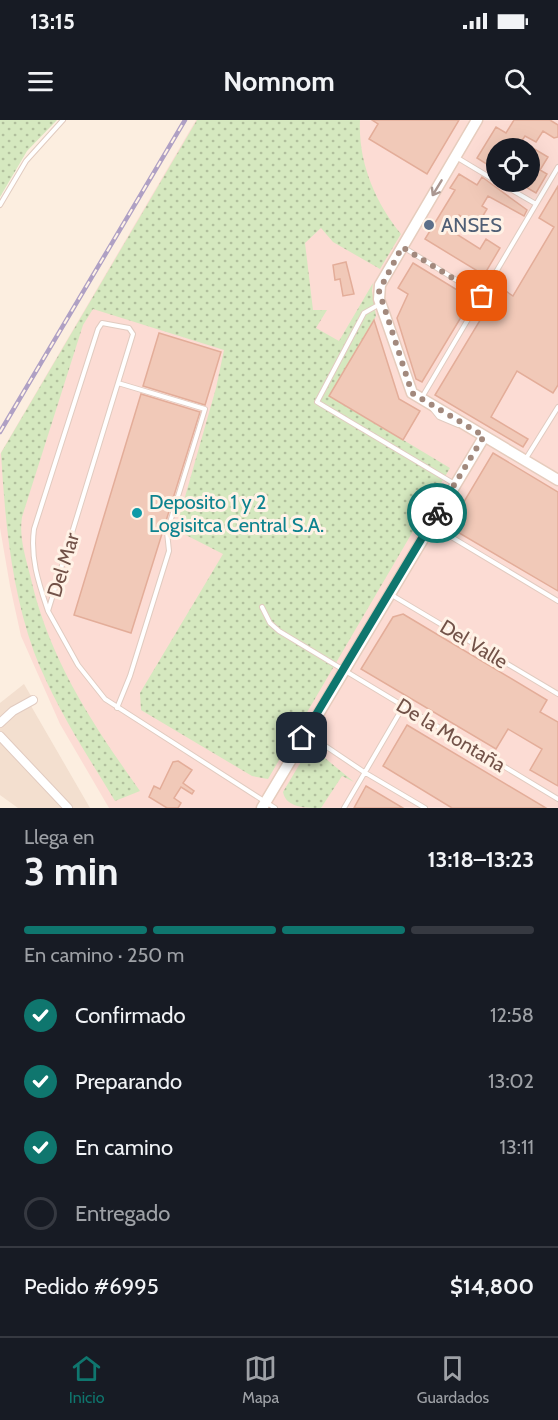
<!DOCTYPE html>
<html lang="es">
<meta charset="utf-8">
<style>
:root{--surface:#171b24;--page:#242831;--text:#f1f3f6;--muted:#9ea1a6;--line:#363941;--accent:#0f766e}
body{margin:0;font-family:Cabin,sans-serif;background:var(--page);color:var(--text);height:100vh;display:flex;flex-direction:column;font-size:22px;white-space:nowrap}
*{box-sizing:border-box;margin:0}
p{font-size:20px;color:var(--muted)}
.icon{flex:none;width:33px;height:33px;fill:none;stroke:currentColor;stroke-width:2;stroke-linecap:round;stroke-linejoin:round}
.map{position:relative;height:688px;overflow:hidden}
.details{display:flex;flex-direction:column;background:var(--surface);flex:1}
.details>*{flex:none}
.fabs{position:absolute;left:486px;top:18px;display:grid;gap:12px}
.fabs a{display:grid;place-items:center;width:54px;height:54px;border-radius:50%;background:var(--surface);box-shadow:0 6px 24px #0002;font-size:30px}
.pin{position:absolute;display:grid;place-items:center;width:51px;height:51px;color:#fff;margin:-26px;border-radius:12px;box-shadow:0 3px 9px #0006}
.courier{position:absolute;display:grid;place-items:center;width:60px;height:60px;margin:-30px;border:4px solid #0f766e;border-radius:50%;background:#fff;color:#222;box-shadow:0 2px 8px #0007}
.headline em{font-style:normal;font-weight:800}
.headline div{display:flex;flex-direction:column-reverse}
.headline{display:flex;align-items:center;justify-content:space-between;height:102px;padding:0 24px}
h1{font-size:39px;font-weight:800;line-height:45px}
.bar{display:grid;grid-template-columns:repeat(4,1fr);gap:9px 6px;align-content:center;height:72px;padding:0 24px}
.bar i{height:8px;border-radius:4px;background:var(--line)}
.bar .active{background:var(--accent)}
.bar p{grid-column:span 4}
.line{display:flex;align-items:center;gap:15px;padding:0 24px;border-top:2px solid var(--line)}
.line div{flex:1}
ol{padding:0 24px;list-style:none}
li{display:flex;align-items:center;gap:18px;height:66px}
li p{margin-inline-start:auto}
li .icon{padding:6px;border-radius:50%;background:var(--accent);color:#fff;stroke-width:4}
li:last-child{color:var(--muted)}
li i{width:33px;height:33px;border:3px solid var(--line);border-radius:50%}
.status{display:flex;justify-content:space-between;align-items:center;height:42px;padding:0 30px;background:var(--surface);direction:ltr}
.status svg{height:16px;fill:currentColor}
header{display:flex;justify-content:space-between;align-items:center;height:78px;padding:0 24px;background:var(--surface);font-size:27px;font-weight:800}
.tabs{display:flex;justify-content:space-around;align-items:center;height:84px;border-top:2px solid var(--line);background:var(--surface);font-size:16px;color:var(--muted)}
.tabs a{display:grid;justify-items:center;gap:3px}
.tabs .active{color:var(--accent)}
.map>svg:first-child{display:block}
.residential{fill:#f3dfcf}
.commercial{fill:#fcdcd4;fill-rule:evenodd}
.grass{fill:url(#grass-dots)}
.building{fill:#f1c9b8;stroke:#e3ad99;stroke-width:1.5}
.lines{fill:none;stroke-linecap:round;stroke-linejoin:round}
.lane-casing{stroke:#e1cbc0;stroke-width:6}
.street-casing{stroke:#e1cbc0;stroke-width:10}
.secondary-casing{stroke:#e6ccbd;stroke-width:13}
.lane{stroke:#fff;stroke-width:4}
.street{stroke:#fff;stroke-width:8}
.secondary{stroke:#fff;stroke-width:10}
.rail-casing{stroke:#afa0c4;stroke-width:4.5}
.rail{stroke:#fff2e6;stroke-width:2;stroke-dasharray:7;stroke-linecap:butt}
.oneway{stroke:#aa9791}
.done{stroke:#a2897d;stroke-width:6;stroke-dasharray:0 10.8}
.route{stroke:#0f766e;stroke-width:8}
.service-dot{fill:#5c6f8a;stroke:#fff2e6;stroke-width:2}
.culture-dot{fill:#0f9aa8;stroke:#fff2e6;stroke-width:2}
.labels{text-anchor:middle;stroke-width:6;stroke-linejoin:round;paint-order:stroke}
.service-label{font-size:20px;fill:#4e5e75;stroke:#fff2e6;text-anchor:start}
.culture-label{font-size:20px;fill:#0d838f;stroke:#fff2e6;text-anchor:start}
.street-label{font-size:20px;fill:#725248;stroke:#fff2e6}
</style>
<div class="status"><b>13:15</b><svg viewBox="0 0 49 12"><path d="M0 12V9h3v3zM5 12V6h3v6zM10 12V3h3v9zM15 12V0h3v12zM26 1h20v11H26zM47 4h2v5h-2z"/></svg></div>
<header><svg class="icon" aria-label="menu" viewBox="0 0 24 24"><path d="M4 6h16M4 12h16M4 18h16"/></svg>Nomnom<svg class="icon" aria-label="search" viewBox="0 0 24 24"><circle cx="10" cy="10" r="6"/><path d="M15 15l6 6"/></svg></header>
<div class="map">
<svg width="558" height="688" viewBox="0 0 558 688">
<defs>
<pattern id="grass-dots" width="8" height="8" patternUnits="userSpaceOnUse" patternTransform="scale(1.5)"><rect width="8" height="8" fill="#d5e8bf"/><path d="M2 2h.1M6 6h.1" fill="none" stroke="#b1bf9d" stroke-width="1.8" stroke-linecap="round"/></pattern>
</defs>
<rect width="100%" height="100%" fill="#fceee0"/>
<path class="residential" d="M24 564 31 576 27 579 90 688H18L0 675V583Z"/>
<path class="commercial" d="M196 0H558V688H109L60 604 21 516 10 466 0 408V334ZM496 28H530V62H496Z"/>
<path class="grass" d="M0 0H57L27 31 0 77Z
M197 0H360C358 42 375 82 401 114L380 149 333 122 321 108 305 123 313 190H327L316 208 339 221 373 163 372 171 376 196 330 276 450 348 268 659 252 656 141 590 140 573 223 434 182 413 179 398 216 268 224 230 93 189 83 205 22 397C19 417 25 435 30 455 49 539 91 602 140 671L115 681C86 633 54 585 34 532 11 468 5 400 1 333Z
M313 632 320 634 354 662 342 656 321 688C306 688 286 688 283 672L305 635Z"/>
<path class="building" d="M372 0H459L427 54 369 19 378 4Z
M514 0H550L558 5V17L554 18 543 11 536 22 525 16 517 28H496V50L477 38 496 7 506 13Z
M531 27 548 37 540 50 547 54 536 73 517 62H530Z
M459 54 477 65 482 57 527 90 524 96 488 76 482 86 487 89 477 106 459 95 450 110 480 129 486 119 500 128 484 155 425 119 455 70 450 68Z
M558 66V265L553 273 517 251 491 297 528 319 523 327 435 275 500 167 513 176 554 107 539 98Z
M346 142 354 174 343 176 340 159 335 160 333 145Z
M413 143 472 179 422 262 416 259 397 198 408 174 398 168Z
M374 200 399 279 420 291 403 320 329 276Z
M159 213 221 232 205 285 143 266Z
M141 274 200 292 131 513 74 495Z
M493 333 558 372V471L449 407Z
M403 494 547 580 540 592 558 602V666L530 650 542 629 508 609 496 629 361 549 393 497Z
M407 605 546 688H452L383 646Z
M178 641 192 650 183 663 194 671 192 674 181 667 174 678 181 683 178 688H167L149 677 154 666 160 669 173 642Z
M366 666 403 688H354Z"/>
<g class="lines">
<g class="lane-casing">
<path id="lane" d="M456 37 496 61
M498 62 536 84
M0 85 26 41 63 0
M403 127 482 176
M380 184 364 193 317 282 453 363
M421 279 558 47
M431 287 439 297 458 305
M525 340 558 287
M433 406 558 481
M390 474 558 574
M262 487 270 503 279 511 558 679
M48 491C39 464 30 439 34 409L98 209 102 203 129 208 133 214 48 491 78 545 105 579 275 688
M117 588 130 556 169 431 167 412 205 289 118 263
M309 615 364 652 425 688
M344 688 403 587"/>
</g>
<g class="street-casing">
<path id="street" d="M0 603 13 591 33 580
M0 616 68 688"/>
</g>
<g class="secondary-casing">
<path id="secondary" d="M477 0 380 165 379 179 412 273 558 360
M262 688 484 317"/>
</g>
<use href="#lane" class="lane"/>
<use href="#street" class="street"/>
<use href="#secondary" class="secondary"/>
<g class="rail-casing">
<path id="rail" d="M0 312 185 0"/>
</g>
<use href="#rail" class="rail"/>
</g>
<defs><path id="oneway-shaft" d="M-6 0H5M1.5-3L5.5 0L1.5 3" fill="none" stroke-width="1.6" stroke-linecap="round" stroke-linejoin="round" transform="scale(1.5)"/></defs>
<use class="oneway" href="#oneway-shaft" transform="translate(437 68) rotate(121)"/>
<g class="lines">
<path class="done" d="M437 393 484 316 412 273 379 171 402 127 482 176"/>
<path class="route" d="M302 618 437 393"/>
</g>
<circle class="service-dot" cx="429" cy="105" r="6"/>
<circle class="culture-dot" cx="137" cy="393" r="6"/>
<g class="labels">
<g class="service-label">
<text x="441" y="112">ANSES</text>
</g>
<g class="culture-label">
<text x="149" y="389">Deposito 1 y 2<tspan x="149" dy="23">Logisitca Central S.A.</tspan></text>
</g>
<g class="street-label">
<text transform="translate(63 445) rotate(-73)" y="7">Del Mar</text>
<text transform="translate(474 524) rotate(31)" y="7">Del Valle</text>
<text transform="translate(451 615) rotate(31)" y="7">De la Montaña</text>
</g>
</g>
</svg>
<div class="fabs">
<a><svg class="icon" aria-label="locate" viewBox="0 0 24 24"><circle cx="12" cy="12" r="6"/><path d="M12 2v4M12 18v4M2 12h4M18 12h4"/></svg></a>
</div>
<div class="pin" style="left:482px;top:176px;background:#ea580c"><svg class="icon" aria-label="bag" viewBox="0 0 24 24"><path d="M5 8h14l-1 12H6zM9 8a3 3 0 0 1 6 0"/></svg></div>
<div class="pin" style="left:302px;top:618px;background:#1f2937"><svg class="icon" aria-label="home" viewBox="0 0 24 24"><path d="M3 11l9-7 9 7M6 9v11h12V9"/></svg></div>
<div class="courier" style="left:437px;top:393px"><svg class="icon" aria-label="bike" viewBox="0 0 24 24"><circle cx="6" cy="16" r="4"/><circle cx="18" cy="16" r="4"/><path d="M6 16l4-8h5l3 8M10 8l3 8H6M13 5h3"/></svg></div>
</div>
<section class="details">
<div class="headline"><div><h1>3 min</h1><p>Llega en</p></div><em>13:18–13:23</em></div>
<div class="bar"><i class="active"></i><i class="active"></i><i class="active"></i><i></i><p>En camino · 250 m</p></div>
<ol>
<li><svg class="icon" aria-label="check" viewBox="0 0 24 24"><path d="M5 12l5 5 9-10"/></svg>Confirmado<p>12:58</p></li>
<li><svg class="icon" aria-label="check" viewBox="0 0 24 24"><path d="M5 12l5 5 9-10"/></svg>Preparando<p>13:02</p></li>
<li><svg class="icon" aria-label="check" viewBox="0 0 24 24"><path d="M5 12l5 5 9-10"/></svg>En camino<p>13:11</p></li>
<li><i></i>Entregado</li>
</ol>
<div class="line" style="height:78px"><div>Pedido #6995</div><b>$14,800</b></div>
</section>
<nav class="tabs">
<a class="active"><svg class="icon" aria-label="home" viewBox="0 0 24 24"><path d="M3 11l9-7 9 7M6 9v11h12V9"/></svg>Inicio</a>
<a><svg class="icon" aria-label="map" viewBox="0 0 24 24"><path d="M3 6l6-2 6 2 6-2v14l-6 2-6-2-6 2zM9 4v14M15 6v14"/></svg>Mapa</a>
<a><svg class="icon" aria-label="saved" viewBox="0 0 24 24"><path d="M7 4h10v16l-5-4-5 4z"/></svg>Guardados</a>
</nav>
